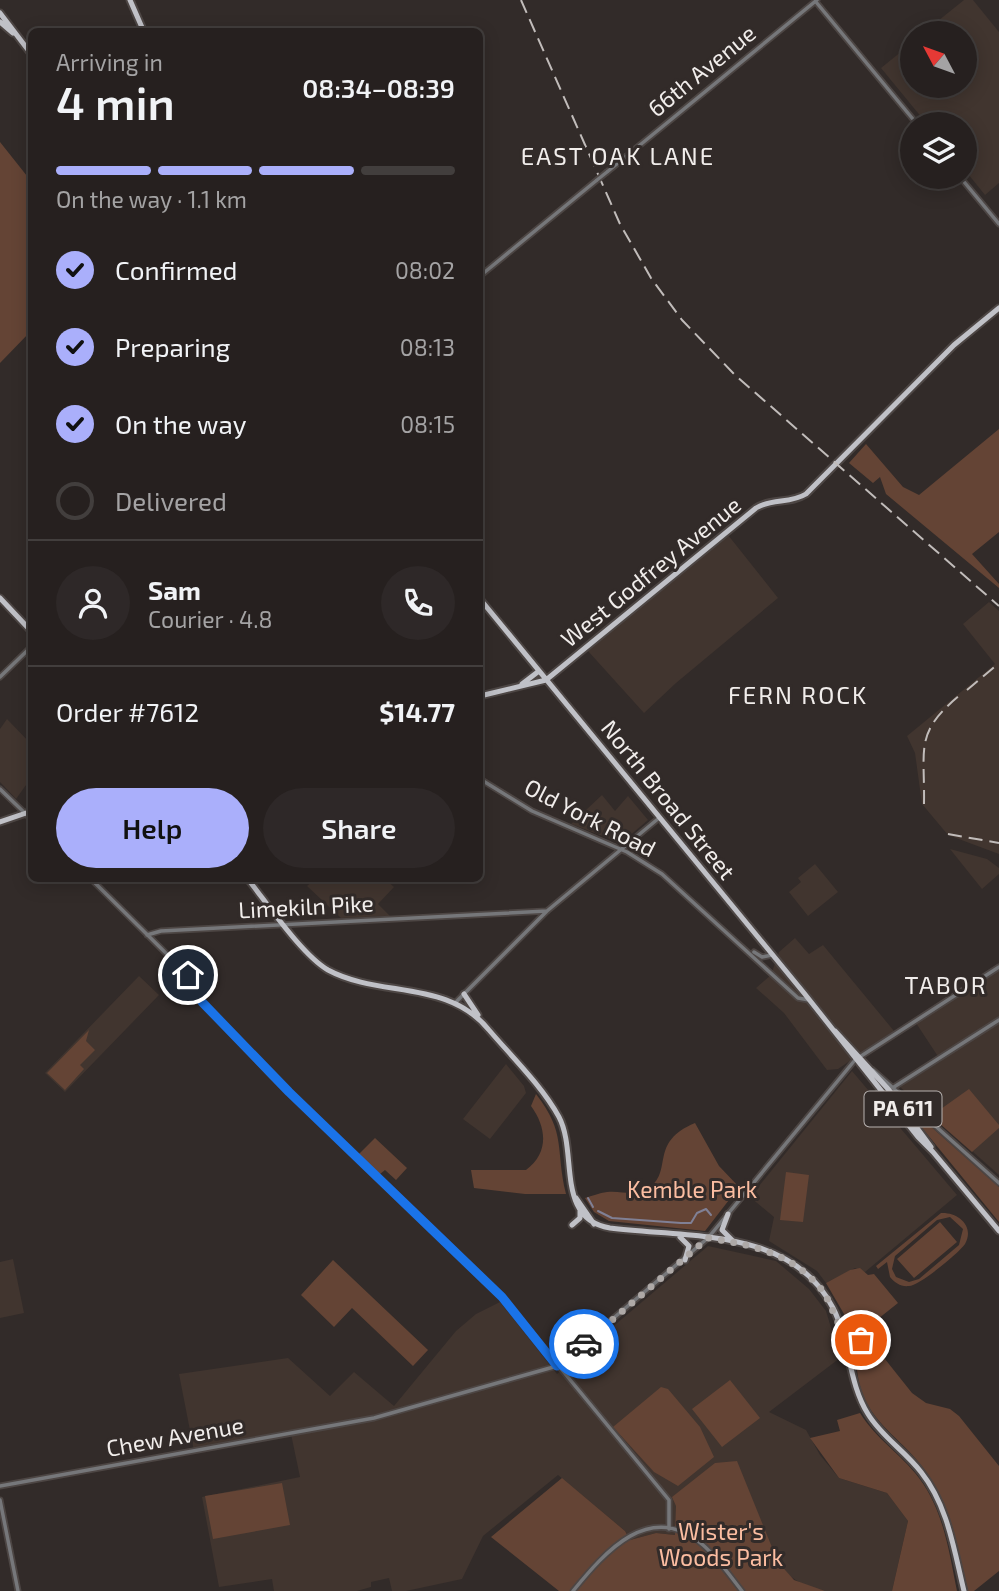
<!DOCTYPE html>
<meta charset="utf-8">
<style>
:root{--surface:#26201f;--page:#2e2828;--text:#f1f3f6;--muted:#a4a3a4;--line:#423e3d;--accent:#aaaffb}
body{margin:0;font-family:"Exo 2",sans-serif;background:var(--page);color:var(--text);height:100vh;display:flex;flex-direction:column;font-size:26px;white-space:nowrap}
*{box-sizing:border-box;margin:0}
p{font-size:23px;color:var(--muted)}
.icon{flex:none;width:38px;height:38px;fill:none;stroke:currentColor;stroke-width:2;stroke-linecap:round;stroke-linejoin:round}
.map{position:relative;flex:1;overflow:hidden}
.drawer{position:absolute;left:28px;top:28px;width:455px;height:854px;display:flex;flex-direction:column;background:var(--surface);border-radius:10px;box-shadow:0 4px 18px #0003,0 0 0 2px var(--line)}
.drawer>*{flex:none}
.needle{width:46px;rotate:311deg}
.buttons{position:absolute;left:900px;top:21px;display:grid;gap:14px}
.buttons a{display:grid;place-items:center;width:77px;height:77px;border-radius:50%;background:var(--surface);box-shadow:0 4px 18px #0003,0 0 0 2px var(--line);font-size:35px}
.pin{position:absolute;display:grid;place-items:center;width:60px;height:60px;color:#fff;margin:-30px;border:4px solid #fff;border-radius:50%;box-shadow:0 2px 7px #0007}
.courier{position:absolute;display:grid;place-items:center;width:70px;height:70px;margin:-35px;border:5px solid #1a73e8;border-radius:50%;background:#fff;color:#222;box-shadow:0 2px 9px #0007}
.headline em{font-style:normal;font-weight:600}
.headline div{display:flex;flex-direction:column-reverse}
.headline{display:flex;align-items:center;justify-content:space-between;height:119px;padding:0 28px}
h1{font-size:46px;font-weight:600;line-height:52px}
.bar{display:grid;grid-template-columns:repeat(4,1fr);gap:10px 7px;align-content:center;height:84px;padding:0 28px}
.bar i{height:9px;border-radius:5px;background:var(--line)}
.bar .selected{background:var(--accent)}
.bar p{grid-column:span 4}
.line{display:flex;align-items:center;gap:18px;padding:0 28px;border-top:2px solid var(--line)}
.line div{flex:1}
.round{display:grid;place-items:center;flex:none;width:74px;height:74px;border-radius:37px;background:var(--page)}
ol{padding:0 28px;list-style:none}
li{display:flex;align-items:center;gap:21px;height:77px}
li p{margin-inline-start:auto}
li .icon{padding:7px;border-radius:50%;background:var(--accent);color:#111;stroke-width:4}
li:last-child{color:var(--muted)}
li i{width:38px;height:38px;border:4px solid var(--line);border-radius:50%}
.cta{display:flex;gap:14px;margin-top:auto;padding:14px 28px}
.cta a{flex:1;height:80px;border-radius:42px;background:var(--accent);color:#111;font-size:28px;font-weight:600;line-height:80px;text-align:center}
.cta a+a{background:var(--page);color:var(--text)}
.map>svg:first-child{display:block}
.built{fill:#41352f}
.green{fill:#644435;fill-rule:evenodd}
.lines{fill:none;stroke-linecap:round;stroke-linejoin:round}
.stream{stroke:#808095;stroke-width:2}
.tertiary-casing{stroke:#4d4644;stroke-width:7}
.primary-casing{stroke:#4d4644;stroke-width:9}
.tertiary{stroke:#76777a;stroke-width:3.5}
.primary{stroke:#c0c1c7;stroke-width:5}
.rail{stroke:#c1bcba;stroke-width:2;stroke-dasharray:14 7;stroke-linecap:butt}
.tertiary-bridge-casing{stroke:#4d4644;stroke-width:7;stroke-linecap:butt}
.tertiary-bridge{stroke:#76777a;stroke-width:3.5}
.done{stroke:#aea9a7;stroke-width:7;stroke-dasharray:0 12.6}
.route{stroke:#1a73e8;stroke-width:9}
.labels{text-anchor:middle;stroke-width:6;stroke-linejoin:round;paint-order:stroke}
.shield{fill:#322b29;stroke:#b8b3b1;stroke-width:2}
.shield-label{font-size:21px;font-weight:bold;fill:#f1edeb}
.street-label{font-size:23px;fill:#f1edeb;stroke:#322b29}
.park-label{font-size:23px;fill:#fbbda1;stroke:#322b29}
.neighbourhood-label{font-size:24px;letter-spacing:2px;fill:#f1edeb;stroke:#322b29}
</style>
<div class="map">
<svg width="999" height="1591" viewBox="0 0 999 1591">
<rect width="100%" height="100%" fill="#322b29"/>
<path class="built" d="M964 0H973L999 32V183L985 195 964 169V124H927L881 68 912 43V86H964V33H923Z
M728 535 778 598 676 683 644 713 588 651Z
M989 602 999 611V854L948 835 922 804 915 753 907 736 995 664 963 624Z
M7 719 31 744V778L16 799 0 782V729Z
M602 795 615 811 628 796 648 820 621 843 571 824Z
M950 849 987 859 999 868V874L982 889Z
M815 864 838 892 808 916 789 892 801 882 798 878Z
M315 879H385L394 887 378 904 390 916 341 918 307 886Z
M795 938 809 954 823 945 894 1031 838 1069 827 1070 784 1013 756 988 771 975 779 952Z
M999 971V1175L900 1087 941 1061 916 1023Z
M139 976 159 995 65 1092 45 1073Z
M506 1064 524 1086 526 1093 490 1139 463 1119Z
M852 1071 957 1195 865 1272 855 1268 826 1283 817 1271 769 1241 774 1217 750 1197Z
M708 1246 776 1261 809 1289 826 1311 840 1358 769 1412 806 1430 820 1455 839 1478 887 1493 908 1521 892 1591H825L805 1586 788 1575 777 1560 736 1461 676 1506V1535L656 1533 630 1540 625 1531 558 1475 483 1536 462 1579 406 1591H392L389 1578 371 1582V1587L357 1591H274L272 1579 219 1587 202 1497 300 1477 291 1434 194 1451 179 1374 288 1358 330 1396 354 1372 394 1406 456 1331 476 1314 500 1302 557 1374Z
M13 1259 24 1313 0 1318V1262Z"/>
<path class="green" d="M0 142 31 181V331L0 363Z
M999 429V532L972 554 999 584V588L886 494 880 477 873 483 849 463 866 444 903 487 919 495Z
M89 1030 86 1041 95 1050 80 1065 84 1069 65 1090 47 1073Z
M969 1089 999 1125V1128L972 1152 931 1116Z
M536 1094C567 1134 555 1149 566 1194H525L474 1188 471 1170H526C549 1153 547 1128 531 1106Z
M909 1112 918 1115 999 1187V1222Z
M695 1123 719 1166 739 1187 705 1231 609 1221 594 1212 585 1198C592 1196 599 1193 607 1192 622 1190 636 1198 650 1187 673 1170 649 1142 695 1123Z
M375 1138 407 1168 396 1180 385 1170 380 1174 359 1154Z
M786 1172 809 1175 803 1222 780 1220Z
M941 1213C958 1212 975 1226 965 1244 959 1253 919 1286 909 1286 901 1287 895 1283 890 1277L887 1262 878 1269 876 1266ZM950 1217 963 1229 959 1245 919 1279 909 1282 896 1277 892 1269 895 1256 937 1220Z
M940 1222 957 1242 914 1278 897 1259Z
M333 1260 428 1350 413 1366 352 1308 334 1327 301 1295Z
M860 1268 868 1275 874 1274 898 1303 854 1338 850 1336 844 1314 826 1283 850 1270Z
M869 1339 912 1393 926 1403 950 1409 959 1416 999 1466V1571L974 1591H968C959 1555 953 1516 934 1484 905 1432 857 1427 856 1355Z
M730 1380 760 1418 722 1447 692 1409Z
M661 1387 668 1389 700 1427 714 1457 678 1486 654 1472 613 1427Z
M860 1413C876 1439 901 1454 919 1478 944 1511 949 1552 957 1591H892L908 1521 887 1493 839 1478 810 1438 840 1431 837 1420Z
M737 1461 778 1562 794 1580 825 1591H559L491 1537 562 1478 625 1531 630 1540 656 1533 675 1535 676 1506 672 1497 715 1463Z
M282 1483 290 1525 213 1539 205 1496Z"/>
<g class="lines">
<path class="stream" d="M588 1198 593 1207
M598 1211 612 1218 681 1223H691L697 1213 706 1209 711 1215"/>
<g class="tertiary-casing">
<path id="tertiary" d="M816 2 917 124
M607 172 817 0
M960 177 999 224
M480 276 597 180
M0 677 32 646
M480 779 532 811 627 852 662 874 798 998 809 1000
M0 789 32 820
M90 878 188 975 202 1002 273 1077 502 1297 669 1500V1529
M147 935 161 931 547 911
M754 952 762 957 772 955
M456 1002 547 911 659 818
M873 1070 999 1183
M894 1087 999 1020
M905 1109 924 1116
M0 1486 374 1418 557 1366 708 1238 855 1060 999 967
M0 1500 18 1591
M573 1591C605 1552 650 1499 703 1545 718 1558 730 1576 742 1591"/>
</g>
<g class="primary-casing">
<path id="primary" d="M130 0 144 32
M0 13 32 55
M0 22 13 33
M0 598 32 632
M480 599 804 993 918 1137 933 1152 999 1231
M522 684 539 671
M480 696 546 680 756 508C772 498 790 504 806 494L954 345 999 308
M0 822 32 811
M247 878C267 903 302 955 328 970 380 998 448 979 489 1030 512 1057 542 1086 559 1117 578 1153 555 1219 610 1228 687 1238 792 1227 833 1308 850 1341 848 1382 868 1414 882 1437 905 1451 921 1472 948 1506 954 1550 964 1591
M464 994 478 1015
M835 1031 889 1090 931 1147
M576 1198 594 1224
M728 1214 722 1230 733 1241
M572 1225 580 1218V1211
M680 1237 689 1246 685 1260
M843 1336 853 1342 865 1338"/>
</g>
<use href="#tertiary" class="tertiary"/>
<use href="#primary" class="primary"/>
<path class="rail" d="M521 0 620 224 651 278 682 320 735 375 999 606
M967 690 999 663
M924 804C925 748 914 733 960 695
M948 834 999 843"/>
<g class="tertiary-bridge-casing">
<path id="tertiary-bridge" d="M597 180 607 172"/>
</g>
<use href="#tertiary-bridge" class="tertiary-bridge"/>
</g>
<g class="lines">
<path class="done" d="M584 1344 708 1238C753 1245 792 1253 822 1290 834 1305 840 1346 861 1340"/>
<path class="route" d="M188 975 202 1002 289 1092 502 1297 557 1366 584 1344"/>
</g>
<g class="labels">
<rect class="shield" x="864.5" y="1091.5" width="77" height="35" rx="5"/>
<g class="shield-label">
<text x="903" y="1116">PA 611</text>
</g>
<g class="street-label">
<text transform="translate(702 71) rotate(-39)" y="8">66th Avenue</text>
<text transform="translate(651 572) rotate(-39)" y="8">West Godfrey Avenue</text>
<text transform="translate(668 800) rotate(51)" y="8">North Broad Street</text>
<text transform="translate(590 818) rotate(27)" y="8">Old York Road</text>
<text transform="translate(306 907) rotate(-3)" y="8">Limekiln Pike</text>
<text transform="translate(175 1437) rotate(-10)" y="8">Chew Avenue</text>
</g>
<g class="park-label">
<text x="692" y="1198">Kemble Park</text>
<text x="721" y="1540">Wister's<tspan x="721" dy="26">Woods Park</tspan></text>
</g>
<g class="neighbourhood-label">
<text x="618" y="165">EAST OAK LANE</text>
<text x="798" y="704">FERN ROCK</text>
<text x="946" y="994">TABOR</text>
</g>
</g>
</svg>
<div class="buttons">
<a><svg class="needle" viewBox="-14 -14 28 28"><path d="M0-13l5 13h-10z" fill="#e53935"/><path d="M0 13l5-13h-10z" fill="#a4a3a4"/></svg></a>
<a><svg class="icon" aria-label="layers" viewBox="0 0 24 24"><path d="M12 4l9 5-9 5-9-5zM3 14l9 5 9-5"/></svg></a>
</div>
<div class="pin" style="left:861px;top:1340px;background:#ea580c"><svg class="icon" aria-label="bag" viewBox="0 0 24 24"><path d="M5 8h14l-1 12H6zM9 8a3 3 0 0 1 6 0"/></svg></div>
<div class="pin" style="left:188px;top:975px;background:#1f2937"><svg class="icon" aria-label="home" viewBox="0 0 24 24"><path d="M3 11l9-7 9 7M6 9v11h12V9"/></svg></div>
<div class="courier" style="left:584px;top:1344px"><svg class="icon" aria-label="car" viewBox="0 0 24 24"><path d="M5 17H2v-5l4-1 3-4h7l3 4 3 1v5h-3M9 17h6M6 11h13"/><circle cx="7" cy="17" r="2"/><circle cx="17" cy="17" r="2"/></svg></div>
<section class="drawer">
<div class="headline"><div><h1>4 min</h1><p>Arriving in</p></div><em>08:34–08:39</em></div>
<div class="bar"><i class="selected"></i><i class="selected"></i><i class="selected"></i><i></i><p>On the way · 1.1 km</p></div>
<ol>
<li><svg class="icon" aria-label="check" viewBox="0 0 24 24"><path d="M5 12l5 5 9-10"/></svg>Confirmed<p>08:02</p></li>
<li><svg class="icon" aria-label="check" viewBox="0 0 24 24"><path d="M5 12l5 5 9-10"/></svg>Preparing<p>08:13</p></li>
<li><svg class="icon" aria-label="check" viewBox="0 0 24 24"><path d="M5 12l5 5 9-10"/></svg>On the way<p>08:15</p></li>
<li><i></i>Delivered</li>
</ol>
<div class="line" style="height:126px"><a class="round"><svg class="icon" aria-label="person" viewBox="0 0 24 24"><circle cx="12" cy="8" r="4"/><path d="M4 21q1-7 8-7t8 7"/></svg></a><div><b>Sam</b><p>Courier · 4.8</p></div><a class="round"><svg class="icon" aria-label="phone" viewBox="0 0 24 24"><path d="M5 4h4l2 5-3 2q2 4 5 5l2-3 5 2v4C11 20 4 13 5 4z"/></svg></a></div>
<div class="line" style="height:91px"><div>Order #7612</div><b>$14.77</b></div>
<div class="cta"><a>Help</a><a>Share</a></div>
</section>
</div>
